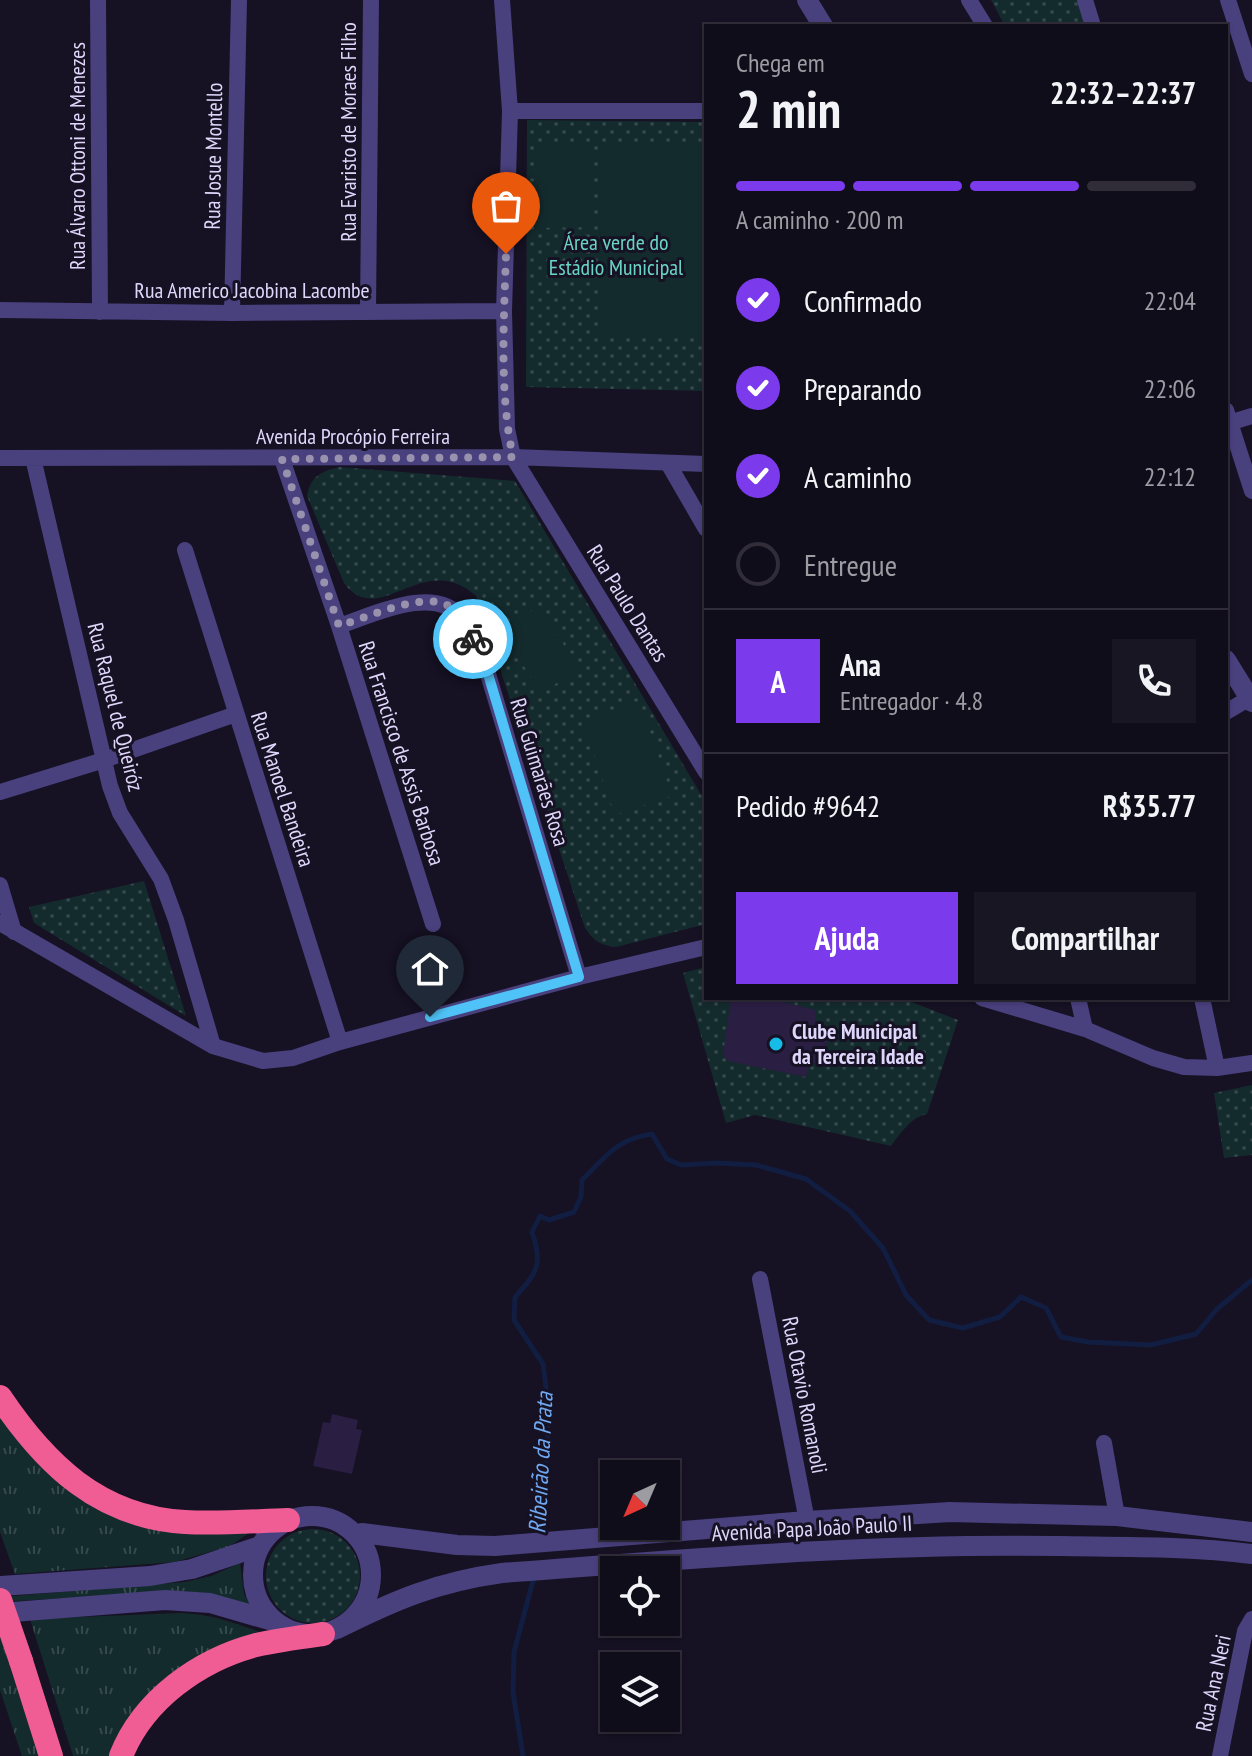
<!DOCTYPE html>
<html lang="pt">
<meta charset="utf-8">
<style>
:root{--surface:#100d1a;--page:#191623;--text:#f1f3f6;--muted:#9c9ca2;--line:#302d39;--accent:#7c3aed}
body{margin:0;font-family:"PT Sans Narrow",sans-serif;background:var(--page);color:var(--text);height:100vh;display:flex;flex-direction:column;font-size:30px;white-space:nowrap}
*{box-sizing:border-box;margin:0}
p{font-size:26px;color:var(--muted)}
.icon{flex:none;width:44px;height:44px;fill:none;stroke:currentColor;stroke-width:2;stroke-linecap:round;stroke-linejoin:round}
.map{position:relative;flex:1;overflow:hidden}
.drawer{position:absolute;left:704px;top:24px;width:524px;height:976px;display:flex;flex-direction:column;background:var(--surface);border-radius:0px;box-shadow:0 2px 6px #0004,0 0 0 2px var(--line)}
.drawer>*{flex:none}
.needle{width:52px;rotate:224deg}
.buttons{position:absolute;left:600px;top:1460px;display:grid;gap:16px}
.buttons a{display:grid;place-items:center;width:80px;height:80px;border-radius:0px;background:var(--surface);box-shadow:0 2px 6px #0004,0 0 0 2px var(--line);font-size:40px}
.pin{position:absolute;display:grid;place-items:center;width:68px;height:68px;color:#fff;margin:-82px -34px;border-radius:50% 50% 50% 0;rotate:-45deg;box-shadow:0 0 8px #0007}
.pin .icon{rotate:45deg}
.courier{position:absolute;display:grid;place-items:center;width:80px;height:80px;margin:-40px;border:6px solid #4fc3f7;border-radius:50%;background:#fff;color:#222;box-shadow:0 2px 10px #0007}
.headline em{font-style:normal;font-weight:700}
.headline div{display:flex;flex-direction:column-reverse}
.headline{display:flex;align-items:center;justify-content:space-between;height:136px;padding:0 32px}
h1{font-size:52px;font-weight:700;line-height:60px}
.bar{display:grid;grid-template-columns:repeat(4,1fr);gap:12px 8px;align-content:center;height:96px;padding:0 32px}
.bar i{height:10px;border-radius:6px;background:var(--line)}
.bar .active{background:var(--accent)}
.bar p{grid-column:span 4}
.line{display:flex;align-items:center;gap:20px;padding:0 32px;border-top:2px solid var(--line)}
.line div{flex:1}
.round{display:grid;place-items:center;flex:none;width:84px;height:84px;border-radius:0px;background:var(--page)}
ol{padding:0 32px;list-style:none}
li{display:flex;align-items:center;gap:24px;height:88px}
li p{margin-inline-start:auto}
li .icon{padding:8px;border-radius:50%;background:var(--accent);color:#fff;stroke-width:4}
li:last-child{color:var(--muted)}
li i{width:44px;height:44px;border:4px solid var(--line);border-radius:50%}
.cta{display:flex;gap:16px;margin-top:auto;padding:16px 32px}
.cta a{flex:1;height:92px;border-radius:0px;background:var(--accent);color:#fff;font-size:32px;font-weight:700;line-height:92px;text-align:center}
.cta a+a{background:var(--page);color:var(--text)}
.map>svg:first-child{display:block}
.grass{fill:url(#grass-tufts)}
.park{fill:url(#park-dots)}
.pitch{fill:#142b2d}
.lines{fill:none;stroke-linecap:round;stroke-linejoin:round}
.stream{stroke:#111e42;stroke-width:5}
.building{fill:#2a1e43}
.minor{stroke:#49407e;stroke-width:16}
.tertiary{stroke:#49407e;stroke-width:20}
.motorway{stroke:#f05d94;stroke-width:24}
.motorway-bridge{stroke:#f05d94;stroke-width:24}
.done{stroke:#9992af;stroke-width:8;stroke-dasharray:0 14.4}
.route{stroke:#4fc3f7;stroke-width:10}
.poi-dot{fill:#16bce8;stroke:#161123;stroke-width:3}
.labels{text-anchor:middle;stroke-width:6;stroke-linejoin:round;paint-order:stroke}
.street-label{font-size:22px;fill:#dfd7fb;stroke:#161123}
.park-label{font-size:22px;fill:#69d5c6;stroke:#161123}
.poi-label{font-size:22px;font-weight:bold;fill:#dfd7fb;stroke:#161123;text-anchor:start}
.water-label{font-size:24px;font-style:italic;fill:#6fa7f1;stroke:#161123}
</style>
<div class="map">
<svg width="1252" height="1756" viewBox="0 0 1252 1756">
<defs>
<pattern id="grass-tufts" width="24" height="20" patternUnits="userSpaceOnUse" patternTransform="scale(2)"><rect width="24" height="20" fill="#142b2d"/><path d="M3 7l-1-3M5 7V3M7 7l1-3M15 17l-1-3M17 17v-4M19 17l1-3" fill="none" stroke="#36494c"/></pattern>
<pattern id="park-dots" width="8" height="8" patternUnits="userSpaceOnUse" patternTransform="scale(2)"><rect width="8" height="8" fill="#142b2d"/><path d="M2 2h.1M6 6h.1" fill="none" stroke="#36494c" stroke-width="1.8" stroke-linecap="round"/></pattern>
</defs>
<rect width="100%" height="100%" fill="#161123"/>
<path class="grass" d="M0 1413 81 1497 256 1528 230 1546 175 1562 15 1574 0 1532Z
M240 1563 244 1594 252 1608 203 1593 181 1591 0 1602V1597L185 1582 211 1576Z
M180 1613C211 1614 236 1623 265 1634L119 1734 109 1756H73L30 1619Z
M0 1636 39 1756H22L0 1690Z"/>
<path class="park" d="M991 0H1081L1086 26H1005Z
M527 120 706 122V391L526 387Z
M339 467 515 481 706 803V924L616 947C600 945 594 941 585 928L476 596C423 548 379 631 344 583L307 496C311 476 320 472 339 467Z
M144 881 186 1016 34 923 29 907Z
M706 967V998H901L958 1020 927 1114C911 1117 900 1134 891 1146L755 1115 726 1123 683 973Z
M1252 1085V1155L1224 1158 1214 1093Z
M266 1576a47 47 0 1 1 94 0a47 47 0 1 1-94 0Z"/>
<path class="pitch" d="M600 142H706V338H602Z
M537 144H591L592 227 538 228Z
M539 606 579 669 541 693 501 630Z
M639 701 672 796 615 815 582 720Z"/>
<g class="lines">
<path class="stream" d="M538 1536 547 1446 548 1403 543 1364 514 1320 515 1297C538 1272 543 1264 532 1232L540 1216 549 1220 574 1212 581 1197 582 1180C606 1156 617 1139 652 1134L667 1159 681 1165 715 1163 756 1165 806 1179 850 1211 883 1248 906 1295 929 1320 963 1328 1000 1317 1021 1297 1046 1308 1061 1337 1088 1342 1151 1345 1196 1334 1217 1309 1252 1280
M523 1756 513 1692 514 1652 534 1577"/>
</g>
<path class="building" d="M731 998H765L816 1010 814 1031 829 1034 822 1065 810 1062 806 1077 728 1061 723 1055Z
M332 1414 358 1420 356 1429 362 1430 352 1474 313 1466 323 1422 330 1423Z"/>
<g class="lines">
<path class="minor" d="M98 0 100 312
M502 0 510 111 504 311 507 429 513 457 706 772
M969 0 985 26
M1085 0 1093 26
M1228 0 1252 74
M510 111H706
M0 310 232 313 504 311
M368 312 371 0
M232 313 239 0
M1226 410 1252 491
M1226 424 1252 416
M0 458 513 457 706 464
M33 458 110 786 120 813 161 879 176 920 213 1046
M282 459 339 626 433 924
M669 465 706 529
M185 550 340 1042
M339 626C373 615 435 583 463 619 472 631 478 650 485 664L579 977
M1226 712 1250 698
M0 792 104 760 236 714
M0 885 14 932
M0 923 213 1046 263 1061 293 1058 340 1042 579 977 706 947
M982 998 1085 1029 1153 1058 1184 1067 1217 1068 1252 1063
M1078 998 1085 1029
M1202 998 1217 1068
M760 1279 807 1521
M1104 1443 1117 1516
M1220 1756 1245 1631 1252 1619"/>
<path class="tertiary" d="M807 0 823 26
M1226 660 1252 702
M253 1575a59 59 0 1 1 118 0a59 59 0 1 1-118 0Z
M357 1537 362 1533 457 1545 495 1546 807 1521 950 1512 1117 1516 1252 1532
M0 1586 150 1576 192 1569 260 1546
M0 1613 165 1600 210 1603 276 1622
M337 1629C395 1600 437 1582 502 1573 688 1559 872 1543 1059 1546 1123 1547 1188 1546 1252 1554"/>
<path class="motorway" d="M0 1397C45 1464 99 1517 185 1522 219 1524 254 1521 288 1520
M21 1661 51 1756
M121 1756C143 1700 199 1660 256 1645 278 1640 301 1637 323 1634"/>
<path class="motorway-bridge" d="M0 1600 21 1661"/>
</g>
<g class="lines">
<path class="done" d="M473 639C467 627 461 612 447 605 421 592 366 618 339 626L282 459 513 457C499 392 504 320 506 254"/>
<path class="route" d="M430 1017 579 977 485 664 473 639"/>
</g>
<circle class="poi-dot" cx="776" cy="1044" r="8"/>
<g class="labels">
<g class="street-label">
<text transform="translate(348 132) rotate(-90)" y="8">Rua Evaristo de Moraes Filho</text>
<text transform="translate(77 156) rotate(-90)" y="8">Rua Álvaro Ottoni de Menezes</text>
<text transform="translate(213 156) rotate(-89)" y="8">Rua Josue Montello</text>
<text x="252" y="298">Rua Americo Jacobina Lacombe</text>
<text x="353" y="444">Avenida Procópio Ferreira</text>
<text transform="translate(628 603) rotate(58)" y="8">Rua Paulo Dantas</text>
<text transform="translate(116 707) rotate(76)" y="8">Rua Raquel de Queiróz</text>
<text transform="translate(402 753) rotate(72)" y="8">Rua Francisco de Assis Barbosa</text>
<text transform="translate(540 772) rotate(73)" y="8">Rua Guimarães Rosa</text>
<text transform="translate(283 789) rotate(72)" y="8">Rua Manoel Bandeira</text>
<text transform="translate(805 1395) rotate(79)" y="8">Rua Otavio Romanoli</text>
<text transform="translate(812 1528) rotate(-3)" y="8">Avenida Papa João Paulo II</text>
<text transform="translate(1213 1683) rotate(-78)" y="8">Rua Ana Neri</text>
</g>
<g class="park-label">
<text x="616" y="250">Área verde do<tspan x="616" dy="25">Estádio Municipal</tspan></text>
</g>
<g class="poi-label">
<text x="792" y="1039">Clube Municipal<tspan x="792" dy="25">da Terceira Idade</tspan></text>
</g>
<g class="water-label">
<text transform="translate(541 1463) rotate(-87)" y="8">Ribeirão da Prata</text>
</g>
</g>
</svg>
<div class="buttons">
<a><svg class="needle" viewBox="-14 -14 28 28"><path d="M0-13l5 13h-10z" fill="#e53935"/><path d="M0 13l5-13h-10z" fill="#9c9ca2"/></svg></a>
<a><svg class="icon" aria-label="locate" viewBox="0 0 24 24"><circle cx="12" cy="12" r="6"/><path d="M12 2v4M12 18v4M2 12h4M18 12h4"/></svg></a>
<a><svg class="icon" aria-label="layers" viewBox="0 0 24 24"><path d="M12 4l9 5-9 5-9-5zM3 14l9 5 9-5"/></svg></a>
</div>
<div class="pin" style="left:506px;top:254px;background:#ea580c"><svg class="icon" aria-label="bag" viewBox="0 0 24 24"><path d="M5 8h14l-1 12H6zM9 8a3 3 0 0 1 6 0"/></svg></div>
<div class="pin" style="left:430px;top:1017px;background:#1f2937"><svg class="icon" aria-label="home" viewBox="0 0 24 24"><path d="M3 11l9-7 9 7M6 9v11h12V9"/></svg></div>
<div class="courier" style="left:473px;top:639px"><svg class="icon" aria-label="bike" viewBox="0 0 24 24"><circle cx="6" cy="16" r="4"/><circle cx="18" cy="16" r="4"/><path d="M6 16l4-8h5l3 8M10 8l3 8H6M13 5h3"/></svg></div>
<section class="drawer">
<div class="headline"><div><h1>2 min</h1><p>Chega em</p></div><em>22:32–22:37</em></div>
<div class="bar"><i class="active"></i><i class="active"></i><i class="active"></i><i></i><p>A caminho · 200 m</p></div>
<ol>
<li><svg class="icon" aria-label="check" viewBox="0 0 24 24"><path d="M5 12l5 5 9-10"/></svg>Confirmado<p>22:04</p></li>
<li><svg class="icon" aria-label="check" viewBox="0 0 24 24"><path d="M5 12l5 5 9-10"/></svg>Preparando<p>22:06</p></li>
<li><svg class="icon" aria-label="check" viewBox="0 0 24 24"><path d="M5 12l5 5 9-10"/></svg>A caminho<p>22:12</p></li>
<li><i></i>Entregue</li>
</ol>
<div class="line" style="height:144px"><b class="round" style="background:var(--accent);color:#fff">A</b><div><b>Ana</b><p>Entregador · 4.8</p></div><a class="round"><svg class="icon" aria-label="phone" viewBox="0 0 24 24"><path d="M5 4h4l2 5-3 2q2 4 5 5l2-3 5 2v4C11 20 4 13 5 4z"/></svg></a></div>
<div class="line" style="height:104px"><div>Pedido #9642</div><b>R$35.77</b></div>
<div class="cta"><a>Ajuda</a><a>Compartilhar</a></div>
</section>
</div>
